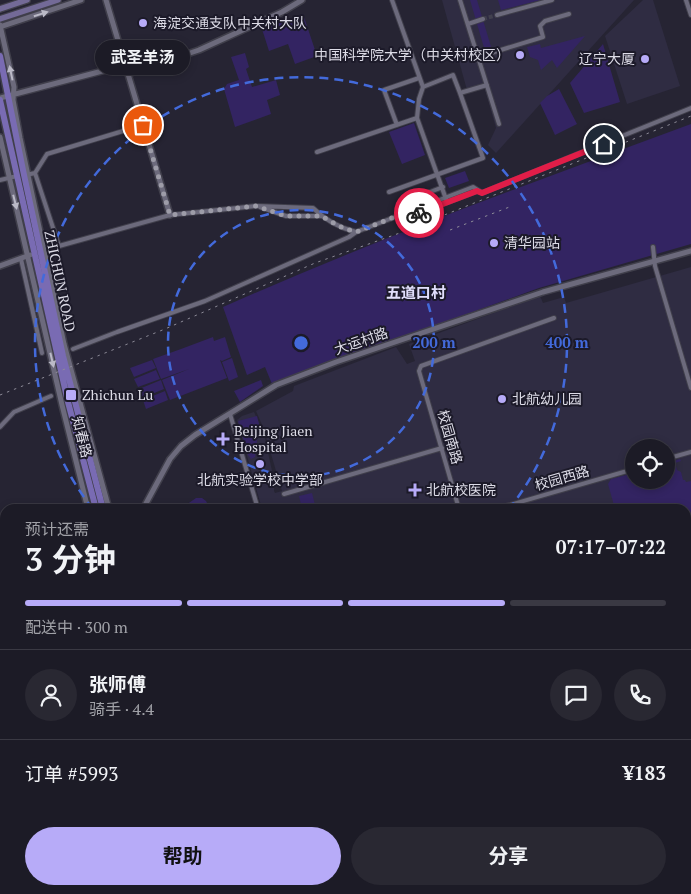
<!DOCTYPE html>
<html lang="zh">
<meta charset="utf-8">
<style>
:root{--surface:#1c1b26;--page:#292832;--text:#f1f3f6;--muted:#a0a1a7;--line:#3a3943;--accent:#b7abf8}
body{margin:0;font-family:"PT Serif","Noto Sans SC",serif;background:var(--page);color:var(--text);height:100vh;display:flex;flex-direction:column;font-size:19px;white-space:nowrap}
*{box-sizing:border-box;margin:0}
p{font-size:16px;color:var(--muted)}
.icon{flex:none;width:28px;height:28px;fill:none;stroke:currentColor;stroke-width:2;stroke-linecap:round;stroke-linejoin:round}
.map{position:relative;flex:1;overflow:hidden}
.details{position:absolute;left:0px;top:504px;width:691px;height:391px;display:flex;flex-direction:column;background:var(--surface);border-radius:15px 15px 0 0;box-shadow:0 2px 8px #0003,0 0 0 1px var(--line)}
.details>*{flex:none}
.fabs{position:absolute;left:625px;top:439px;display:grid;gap:10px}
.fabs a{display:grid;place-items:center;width:50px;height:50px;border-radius:50%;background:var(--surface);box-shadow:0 2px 8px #0003,0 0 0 1px var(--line);font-size:25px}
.pin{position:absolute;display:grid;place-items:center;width:42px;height:42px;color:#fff;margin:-21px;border:2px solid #fff;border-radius:50%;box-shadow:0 1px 5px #0007}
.courier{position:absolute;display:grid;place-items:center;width:50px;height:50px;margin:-25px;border:4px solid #e11d48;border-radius:50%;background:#fff;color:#222;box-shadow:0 1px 6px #0007}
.bubble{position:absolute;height:35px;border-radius:18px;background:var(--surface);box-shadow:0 2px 8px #0003,0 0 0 1px var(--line);font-size:16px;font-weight:700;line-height:35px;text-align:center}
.headline em{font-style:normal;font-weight:700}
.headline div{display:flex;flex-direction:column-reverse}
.headline{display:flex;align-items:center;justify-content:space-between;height:85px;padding:0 25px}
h1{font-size:32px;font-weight:700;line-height:38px}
.bar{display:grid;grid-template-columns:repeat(4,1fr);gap:8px 5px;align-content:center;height:60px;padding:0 25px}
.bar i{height:6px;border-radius:4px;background:var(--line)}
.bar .on{background:var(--accent)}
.bar p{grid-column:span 4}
.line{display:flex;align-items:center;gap:12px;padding:0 25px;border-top:1px solid var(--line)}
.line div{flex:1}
.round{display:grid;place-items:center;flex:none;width:52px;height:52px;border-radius:26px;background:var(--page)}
.primary-button{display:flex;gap:10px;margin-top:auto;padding:10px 25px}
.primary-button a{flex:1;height:58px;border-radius:30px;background:var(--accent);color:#111;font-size:20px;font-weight:700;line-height:58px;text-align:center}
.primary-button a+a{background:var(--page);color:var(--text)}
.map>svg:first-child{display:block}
.built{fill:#2f2c42;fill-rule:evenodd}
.green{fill:#332462}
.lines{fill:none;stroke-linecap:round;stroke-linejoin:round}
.minor-tunnel{stroke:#41404e;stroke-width:4;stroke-dasharray:4 2;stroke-linecap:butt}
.minor-casing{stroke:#403f4b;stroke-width:6}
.tertiary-casing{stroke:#403f4b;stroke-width:8}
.secondary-casing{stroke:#403f4b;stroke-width:8}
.primary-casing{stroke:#403f4b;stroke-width:9}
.minor{stroke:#6c6a7c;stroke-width:4}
.tertiary{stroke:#6c6a7c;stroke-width:5}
.secondary{stroke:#736a97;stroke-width:5.5}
.primary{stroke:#796bb3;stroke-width:6}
.rail{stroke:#8d8b98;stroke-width:1;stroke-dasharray:2.5 5;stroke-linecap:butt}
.oneway{fill:#bbbac7}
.done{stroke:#9d9ca8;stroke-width:5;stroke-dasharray:0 9}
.route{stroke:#e11d48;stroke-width:6}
.ring{fill:none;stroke:#436adb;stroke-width:2.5;stroke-dasharray:9 6}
.poi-dot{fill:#b7abf8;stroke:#1c1a29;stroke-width:2}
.labels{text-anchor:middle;stroke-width:4;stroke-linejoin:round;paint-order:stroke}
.poi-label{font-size:14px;fill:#dddce7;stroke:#1c1a29;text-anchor:start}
.street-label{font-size:14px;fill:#dddce7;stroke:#1c1a29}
.neighbourhood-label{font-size:15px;font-weight:bold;fill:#e1defc;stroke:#1c1a29}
.centre{fill:#436adb;stroke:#1c1a29;stroke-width:2.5}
.ring-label{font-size:15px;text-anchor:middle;font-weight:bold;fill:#436adb;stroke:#1c1a29;stroke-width:4;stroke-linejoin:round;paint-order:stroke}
</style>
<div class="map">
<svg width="691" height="894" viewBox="0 0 691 894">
<rect width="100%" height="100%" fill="#262433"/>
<path class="built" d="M442 0H634L496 153 488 145 496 128 484 86 467 90Z
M643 0H653L680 86 627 104 605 36Z
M691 267V894H255L254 890H686V509H262L237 420 242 416 254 412 264 434 274 480V491L275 493 282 491 263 427 256 411 293 391 294 386 396 347 407 364 415 361 409 344 540 296 543 303 564 297 566 303ZM634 448H666V480H634Z"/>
<path class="green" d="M470 0H477L492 50 485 51Z
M498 0H541L501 10Z
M303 14 317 56 295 64 288 44 269 51 262 29Z
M585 36 557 68 552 60 541 70 538 60 530 57 527 47 540 44 541 48Z
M603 44 620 102 584 113 570 83Z
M245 53 249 67 246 69 252 87 276 80 280 95 267 100 271 114 235 127 224 89 227 84 239 80 231 57Z
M559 89 577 124 555 135 540 103 547 96Z
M414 123 425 155 402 164 389 132Z
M691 124V244L539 288 275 383 272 384 265 367 247 375 223 307C376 239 534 182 691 124Z
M465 171 469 181 449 188 445 178Z
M213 337 214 341 225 337 231 357 222 361 220 360 227 378 170 400 162 380 189 369 161 379 153 359 181 349 186 364 181 349Z
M232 358 238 377 229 381 222 362Z
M152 360 156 368 134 377 130 368Z
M156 370 160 379 138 387 134 379Z
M161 380 164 389 142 398 139 389Z
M261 380 263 386 240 402 234 391Z
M165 391 168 400 146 409 143 400Z
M257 416 259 424 255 457 251 459 248 455 238 421Z
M680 459 681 461 675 463 677 470 681 472 683 480H685L686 482 691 481V664L686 666V509H615L608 484 611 479 634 473V480H666V463Z
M312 493 316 509H302L299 496Z
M196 498H202L206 501 210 509H185L186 505Z"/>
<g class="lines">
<path class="minor-tunnel" d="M483 19 497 15"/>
<g class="minor-casing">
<path id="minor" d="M392 0 423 87
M460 0 499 124
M686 0 691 15
M497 15 552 0
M468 24 483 19
M478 57 543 37 540 26 545 21 569 14
M397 125 384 90 419 78
M317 152 417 118
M35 173 47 154 143 125
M26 175 35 173 59 246 170 215 256 206 313 208C325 220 340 228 356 232
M0 180 17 176
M389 192 483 158 460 93
M447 202 417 118 419 99 423 87 453 75 460 93 487 85
M399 204 443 187
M260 207 286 216H321
M410 211 414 215 477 191
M653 247 655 266 691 388
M21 259 42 353
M73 349 117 332 205 301 349 237 356 232 473 187 482 193 691 108
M230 414 258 509
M0 427 14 412 51 396
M666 459 691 452
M284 494 442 448
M459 509 419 371 421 366 554 318
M496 509 634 469
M0 613 5 612
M0 654 5 653
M0 779 5 778
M0 830 5 829"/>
</g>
<g class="tertiary-casing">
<path id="tertiary" d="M106 0 170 215
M0 25 14 87 13 100 20 138 64 344 109 509
M0 27 81 0
M128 74 199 50 282 12 302 0
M0 98 125 65
M0 137 62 405 88 509
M0 266 30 255
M143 509 170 459 181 446 195 435 276 385 336 362 543 292 691 251
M0 712 5 710
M0 804 5 823
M0 871 5 869
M186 890 187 894
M205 890 206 894"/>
</g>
<g class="secondary-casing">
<path id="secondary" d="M0 9 27 0
M0 19 58 0"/>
</g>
<g class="primary-casing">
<path id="primary" d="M0 56 24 175 63 356 103 509
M0 100 68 402 96 509
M193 890 194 894
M199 890 200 894"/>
</g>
<use href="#minor" class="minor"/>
<use href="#tertiary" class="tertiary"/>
<use href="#secondary" class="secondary"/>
<use href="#primary" class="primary"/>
<path class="rail" d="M450 230 512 206
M0 395 165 329 315 263 397 234 691 116"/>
</g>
<defs><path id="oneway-solid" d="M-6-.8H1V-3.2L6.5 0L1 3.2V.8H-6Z" transform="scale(1.25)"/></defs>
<g class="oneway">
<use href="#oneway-solid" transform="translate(41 14) rotate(-17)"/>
<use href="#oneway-solid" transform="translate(11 73) rotate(-102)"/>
<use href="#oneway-solid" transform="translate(15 202) rotate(76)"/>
<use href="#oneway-solid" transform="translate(52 360) rotate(77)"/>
</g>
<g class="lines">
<path class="done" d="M143 125 170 215 256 206 286 216H321L343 228 356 232 410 211 414 215 419 213"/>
<path class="route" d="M419 213 477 191 482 193 604 144"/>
</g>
<g class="ring">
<circle cx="301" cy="343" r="133"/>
<path d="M93 509A266 266 0 1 1 509 509"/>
</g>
<g class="poi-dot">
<circle cx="143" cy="23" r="5"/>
<circle cx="520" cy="55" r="5"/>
<circle cx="645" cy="59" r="5"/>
<circle cx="494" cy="243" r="5"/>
<rect x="65" y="389" width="12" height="12" rx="2.5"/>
<circle cx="502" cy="399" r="5"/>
<path d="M220.5 431.5h5v5h5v5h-5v5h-5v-5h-5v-5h5z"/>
<circle cx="260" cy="464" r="5"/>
<path d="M412.5 482.5h5v5h5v5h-5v5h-5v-5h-5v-5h5z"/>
</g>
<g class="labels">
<g class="poi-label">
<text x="153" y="28">海淀交通支队中关村大队</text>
<text x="510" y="60" text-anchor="end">中国科学院大学（中关村校区）</text>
<text x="635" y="64" text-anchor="end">辽宁大厦</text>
<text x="504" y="248">清华园站</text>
<text x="82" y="400">Zhichun Lu</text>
<text x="512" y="404">北航幼儿园</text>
<text x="234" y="436">Beijing Jiaen<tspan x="234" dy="16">Hospital</tspan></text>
<text x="260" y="485" text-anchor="middle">北航实验学校中学部</text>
<text x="426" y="495">北航校医院</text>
</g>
<g class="street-label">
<text transform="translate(60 281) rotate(78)" y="5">ZHICHUN ROAD</text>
<text transform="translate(361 341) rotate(-19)" y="5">大运村路</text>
<text transform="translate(82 437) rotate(76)" y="5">知春路</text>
<text transform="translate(450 437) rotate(74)" y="5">校园南路</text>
<text transform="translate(562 478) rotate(-16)" y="5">校园西路</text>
</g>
<g class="neighbourhood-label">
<text x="416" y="298">五道口村</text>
</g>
</g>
<circle cx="301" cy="343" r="8" class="centre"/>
<g class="ring-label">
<text x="434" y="348">200 m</text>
<text x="567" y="348">400 m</text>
</g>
</svg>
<div class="fabs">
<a><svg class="icon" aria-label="locate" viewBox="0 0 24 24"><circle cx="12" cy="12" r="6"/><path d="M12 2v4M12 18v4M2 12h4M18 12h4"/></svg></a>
</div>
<div class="pin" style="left:143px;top:125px;background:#ea580c"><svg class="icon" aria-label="bag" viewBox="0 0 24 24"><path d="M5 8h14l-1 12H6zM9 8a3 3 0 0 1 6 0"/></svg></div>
<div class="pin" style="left:604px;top:144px;background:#1f2937"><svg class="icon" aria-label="home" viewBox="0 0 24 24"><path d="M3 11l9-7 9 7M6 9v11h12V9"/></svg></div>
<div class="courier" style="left:419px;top:213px"><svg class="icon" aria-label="bike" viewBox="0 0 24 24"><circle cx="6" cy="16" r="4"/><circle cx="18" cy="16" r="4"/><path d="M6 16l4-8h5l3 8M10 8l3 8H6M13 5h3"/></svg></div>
<div class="bubble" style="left:95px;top:40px;width:95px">武圣羊汤</div>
<section class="details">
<div class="headline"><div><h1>3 分钟</h1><p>预计还需</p></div><em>07:17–07:22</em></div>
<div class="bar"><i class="on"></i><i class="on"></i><i class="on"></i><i></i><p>配送中 · 300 m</p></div>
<div class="line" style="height:90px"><a class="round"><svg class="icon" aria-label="person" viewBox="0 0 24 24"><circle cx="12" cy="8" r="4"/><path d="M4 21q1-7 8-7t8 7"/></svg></a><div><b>张师傅</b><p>骑手 · 4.4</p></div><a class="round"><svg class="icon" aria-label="chat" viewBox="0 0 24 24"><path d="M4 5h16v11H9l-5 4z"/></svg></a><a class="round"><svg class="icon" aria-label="phone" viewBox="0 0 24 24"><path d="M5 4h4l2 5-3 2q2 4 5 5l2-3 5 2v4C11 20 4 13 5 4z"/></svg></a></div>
<div class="line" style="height:65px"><div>订单 #5993</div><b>¥183</b></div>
<div class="primary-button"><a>帮助</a><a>分享</a></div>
</section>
</div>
